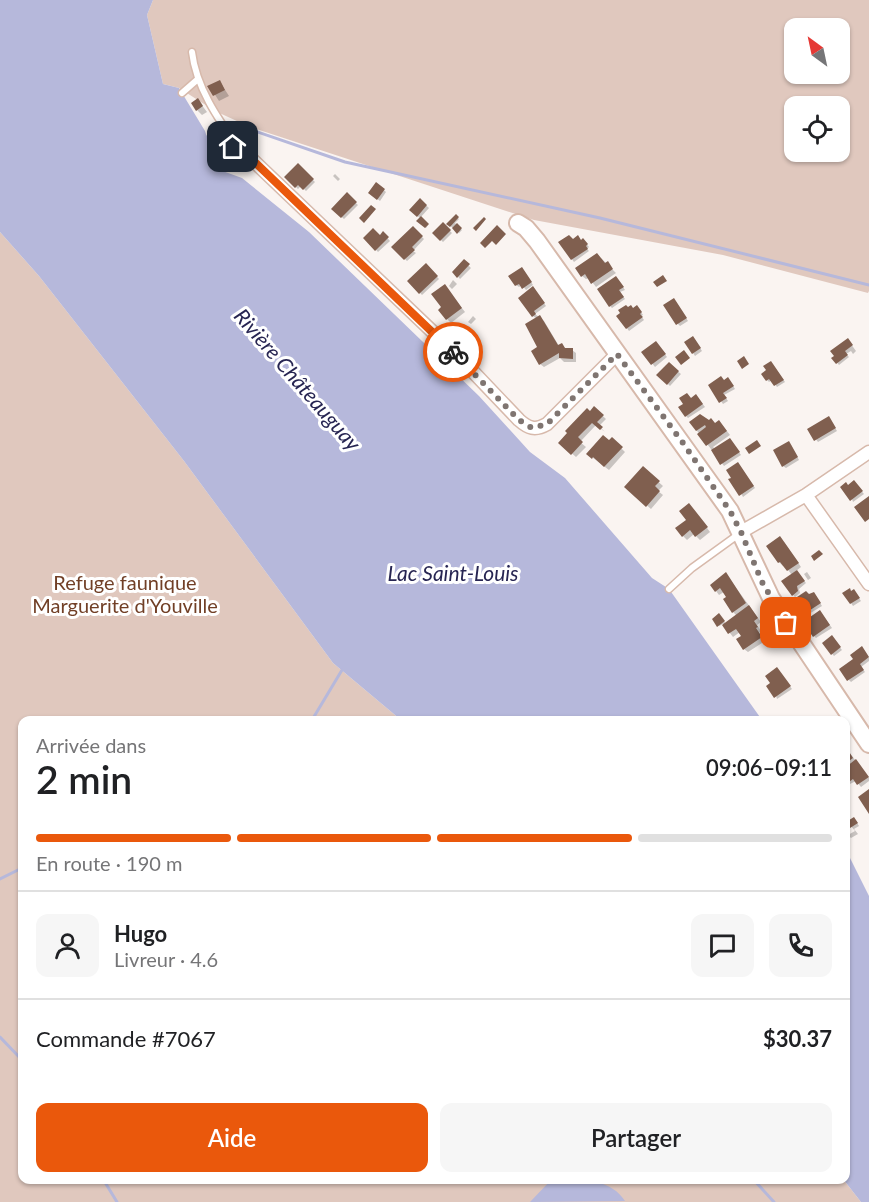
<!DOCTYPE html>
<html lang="fr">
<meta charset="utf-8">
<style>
:root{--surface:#fff;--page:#f6f6f6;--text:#202124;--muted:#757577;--line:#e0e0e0;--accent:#ea580c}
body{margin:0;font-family:Lato,sans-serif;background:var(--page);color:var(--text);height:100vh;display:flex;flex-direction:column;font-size:22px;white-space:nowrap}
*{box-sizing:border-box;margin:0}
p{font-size:20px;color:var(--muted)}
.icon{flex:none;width:33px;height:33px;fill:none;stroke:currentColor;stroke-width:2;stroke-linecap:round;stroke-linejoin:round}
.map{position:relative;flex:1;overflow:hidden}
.panel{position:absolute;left:18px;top:716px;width:832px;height:468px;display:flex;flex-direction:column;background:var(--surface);border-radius:12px;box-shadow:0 2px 4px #0004}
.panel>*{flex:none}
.needle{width:39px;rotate:327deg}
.buttons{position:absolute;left:784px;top:18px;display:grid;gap:12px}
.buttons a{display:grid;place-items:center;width:66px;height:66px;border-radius:12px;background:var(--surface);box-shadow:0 2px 4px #0004;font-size:30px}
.pin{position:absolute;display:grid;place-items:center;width:51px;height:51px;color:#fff;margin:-26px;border-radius:12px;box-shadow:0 3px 9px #0006}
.courier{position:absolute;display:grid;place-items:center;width:60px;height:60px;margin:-30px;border:4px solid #ea580c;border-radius:50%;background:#fff;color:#222;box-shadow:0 2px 8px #0007}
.head em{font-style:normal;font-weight:600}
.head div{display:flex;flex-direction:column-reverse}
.head{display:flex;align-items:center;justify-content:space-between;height:102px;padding:0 18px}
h1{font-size:39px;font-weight:600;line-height:45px}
.bar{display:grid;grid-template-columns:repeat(4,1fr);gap:9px 6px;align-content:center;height:72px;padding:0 18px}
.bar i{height:8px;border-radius:4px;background:var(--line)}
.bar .selected{background:var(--accent)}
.bar p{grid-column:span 4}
.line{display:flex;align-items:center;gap:15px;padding:0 18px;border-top:2px solid var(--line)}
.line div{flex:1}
.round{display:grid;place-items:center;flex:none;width:63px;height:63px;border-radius:12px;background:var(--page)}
.button{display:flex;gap:12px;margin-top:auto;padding:12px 18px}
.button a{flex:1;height:69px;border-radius:12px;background:var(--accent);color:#fff;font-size:24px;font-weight:600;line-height:69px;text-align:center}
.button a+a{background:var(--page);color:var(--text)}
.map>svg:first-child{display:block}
.green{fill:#e0c8be;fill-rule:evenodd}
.water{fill:#b6b8db}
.shadow{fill:#0003}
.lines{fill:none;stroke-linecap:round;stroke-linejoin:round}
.stream{stroke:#b6b8db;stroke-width:3}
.building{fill:#805f4f}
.lane-casing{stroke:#d7b9ab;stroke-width:9}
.street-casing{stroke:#d7b9ab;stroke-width:15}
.secondary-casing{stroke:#d7b9ab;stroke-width:20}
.lane{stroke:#fff;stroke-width:6}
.street{stroke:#fff;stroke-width:12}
.secondary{stroke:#fff;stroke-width:16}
.done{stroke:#7f7571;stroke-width:6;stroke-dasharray:0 10.8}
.route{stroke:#ea580c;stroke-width:8}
.labels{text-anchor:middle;stroke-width:6;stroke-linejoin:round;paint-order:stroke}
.park-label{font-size:20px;fill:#713f26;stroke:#fff}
.water-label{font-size:21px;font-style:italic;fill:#272552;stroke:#fff}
</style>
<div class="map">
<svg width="869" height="1202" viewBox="0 0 869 1202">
<rect width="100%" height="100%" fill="#faf4f1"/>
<path class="green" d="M153 0H869V291L868 293 723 255 534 220 250 127 215 111 179 88 163 84 147 15ZM795 28H840V74H795ZM795 106H840V152H795Z
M0 232 39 276 184 461 333 663 401 720H22V1179H843L861 1202H0Z"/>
<path class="water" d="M0 0H153L147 15 163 84 179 88 205 131 217 169 242 178 309 232 479 396 530 452 565 478 652 578 669 589 762 720H401L333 663 184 461 39 276 0 232Z
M846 850 869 896V1202H861L843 1179H846Z
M552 1179C576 1179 610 1177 625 1201L530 1202Z"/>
<path class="shadow" d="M220 82 229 96 219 101 210 87Z
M198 100 207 112 202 115 197 110Z
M298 166 315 182 306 191 301 186 298 189 286 177Z
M335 174 340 179 338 181 333 176Z
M377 184 386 192 380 201 370 193Z
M347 195 358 205 344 219 333 209Z
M420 200 429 208 420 218 428 225 426 228 419 222 421 219 411 210Z
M456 216 459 219 455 223 462 230 459 233 448 224Z
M443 224 452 233 443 242 434 233Z
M413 228 424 239 413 251 416 253 407 261 393 247Z
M383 233 390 241 378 252 365 238 380 237Z
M583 240 589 247 587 249 589 251 574 262 560 243 581 241Z
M601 258 616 273 596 287 589 278 586 279 582 276Z
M464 261 471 268 460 279 454 272Z
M426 265 439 279 422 295 409 281Z
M524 271 533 285 526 290 522 285 519 287 516 285Z
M453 280 457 284 452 289 449 286Z
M618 280 625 290 620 292 625 299 612 308 610 306Z
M448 290 465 312 451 323 447 319Z
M535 291 546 306 535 314 544 321 559 346 572 350 576 353V362H564L560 358 544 367 540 364 537 319 533 316Z
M676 302 688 321 680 326 678 324Z
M628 309H639L643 315 641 316 644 320 629 331 618 316Z
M473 316 476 319 471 324 468 322Z
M695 340 702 351 695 356 686 342Z
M848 340 856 351 853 354 851 351 846 354 849 357 839 365 833 358Z
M658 345 667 357 655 367 643 352Z
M669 364 681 374 670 386 659 375Z
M773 365 785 382 777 387 772 380 769 382 767 380Z
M730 381 735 389 724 395 728 401 723 404 710 385Z
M698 398 705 407 688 418 686 416 691 399Z
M594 408 606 419 599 426 605 432 596 425 580 442 586 447 576 457 560 443Z
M831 421 837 431 818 442 809 430Z
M691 423 723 426 730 435 713 447 715 449 732 442 741 455 724 466Z
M612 439 625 452 609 470 588 454Z
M791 445 799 460 786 468 783 466Z
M740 466 755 488 743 497 733 478Z
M643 468 663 486 658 491 663 495 651 509 626 487Z
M856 485 864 494 853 502 848 487Z
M693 509 710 532 700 540 694 534 687 540 683 536Z
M784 542 801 567 796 571 806 583 799 589 800 593 795 597 793 595 792 575 784 565 783 566 779 562Z
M807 572 811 578 808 580 804 574Z
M726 574 761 622 757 625 761 631 759 633 765 641 748 652 744 649 743 637 740 632 733 637 723 624 719 626 714 619 719 615 726 624 737 616 733 612 724 592 719 595 716 591Z
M852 592 856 594 861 601 853 606 844 593Z
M809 595 816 596 822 606 804 617 794 608Z
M822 614 832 628 816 638 814 636Z
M831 637 842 650 834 656 824 644Z
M864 650 869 658V661L861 667 865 672 851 682 849 680Z
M779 672 792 689 777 699 772 683Z
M846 748 869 778V781L861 787 856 781 846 786Z
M846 820 848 823 856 821 859 826 854 829 858 834 851 838 848 835 855 831 850 825 846 827Z"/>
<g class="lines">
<path class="stream" d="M231 128 243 127 345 162 600 218 869 285
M205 138 214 133
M312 720 342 670
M0 879 22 868
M0 1037 22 1060
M103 1179 117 1202
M753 1179 774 1202"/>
</g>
<path class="building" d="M220 80 225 90 213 96 207 86Z
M198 98 203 106 196 111 191 103Z
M298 163 314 179 303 190 298 185 295 188 284 177Z
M376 182 385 189 377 200 368 193Z
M347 192 357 202 341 218 331 209Z
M420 198 427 205 417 217 409 210Z
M371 205 376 209 364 223 359 218Z
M456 214 459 217 450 227 446 224Z
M421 216 429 224 425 228 416 221Z
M484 217 486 219 476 231 473 228Z
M443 222 451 230 440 241 432 233Z
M457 223 462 228 457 234 452 228Z
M497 225 506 234 496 245 492 241 485 248 480 243Z
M413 226 423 236 412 247 415 250 404 260 391 247Z
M373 228 380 235 383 231 389 237 375 251 363 238Z
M569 235 573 239 578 235 581 240 583 238 588 244 586 246 588 249 571 260 558 242Z
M597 253 605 263 608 261 613 269 591 284 585 274 581 277 575 268Z
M464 259 470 264 457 278 452 272Z
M426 263 438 276 419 294 407 281Z
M522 267 532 282 522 289 519 284 515 286 508 276Z
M663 275 667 281 657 287 653 282Z
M616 276 624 287 619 290 624 297 609 307 597 289Z
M445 284 462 308 446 320 438 310 441 307 431 294Z
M533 286 545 303 534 311 536 314 532 317 518 298Z
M674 298 687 318 676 325 663 305Z
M626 305 628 307 631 305 633 308 637 305 642 312 640 314 643 317 626 329 616 316 620 313 618 310Z
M540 315 558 345 562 343 565 348H573V359L559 358V353L539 365 531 351 537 347 525 324Z
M693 336 701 348 692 354 684 342Z
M848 338 853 345 845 351 848 355 836 364 831 358 834 356 830 351Z
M656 341 666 354 651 365 641 352Z
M684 350 690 358 681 365 675 357Z
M744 356 749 364 742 369 737 361Z
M771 361 784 380 774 386 769 379 766 381 761 374 766 370 763 366Z
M669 362 679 371 667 385 656 375Z
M721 376 724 380 728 377 734 386 723 393 727 398 719 403 708 385Z
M687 393 691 398 696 394 703 404 685 417 678 407 683 404 679 398Z
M594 406 604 415 597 422 603 427 600 430 592 423 578 437 583 442 571 455 558 443 567 433 565 431 587 408 590 411Z
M700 414 709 420 711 418 715 423 719 420 727 431 706 446 697 434 706 427 705 425 696 431 689 422Z
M829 416 836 428 814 441 807 429Z
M603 435 609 440 612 437 623 447 604 467 593 457 592 459 586 454Z
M730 438 740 452 720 465 711 450Z
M757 440 761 446 749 454 745 448Z
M789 441 798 457 782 467 773 450Z
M738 462 754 486 739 496 728 479 731 478 726 470Z
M643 466 660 481 655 486 660 491 646 507 624 487Z
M854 480 863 491 850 501 840 487 846 482 848 485Z
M869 496V519L865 522 854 507Z
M689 503 708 527 695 537 690 530 682 537 675 528 686 520 679 511Z
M780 536 799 563 787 571 780 562 778 563 766 546Z
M819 550 823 554 814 561 811 556Z
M797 570 805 581 797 586 798 591 792 596 781 581Z
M726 572 746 603 732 613 723 599 726 597 720 588 715 592 710 585Z
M850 588 851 591 854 589 860 598 850 604 842 593Z
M806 591 809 594 814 592 821 603 801 616 792 608 797 603 794 599Z
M749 605 758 618 754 621 758 627 756 628 762 637 743 650 736 639 741 636 736 629 728 634 722 625Z
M820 610 830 625 813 637 803 622Z
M719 613 725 621 717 627 712 619Z
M832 635 841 647 831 655 822 643Z
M862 646 869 657 860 664 864 670 847 681 839 669 853 659 850 655Z
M777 667 791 686 774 698 766 686 770 683 765 676Z
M846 747 853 758 846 763Z
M856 759 869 777 857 785 853 779 846 784V767Z
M869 789V814L858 797Z
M854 817 858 823 850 828 846 822Z"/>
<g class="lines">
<g class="lane-casing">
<path id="lane" d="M192 52C196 87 218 119 238 147
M182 93 198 79
M669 589 692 568 739 534"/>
</g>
<g class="street-casing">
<path id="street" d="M229 148H240L458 356 519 420C528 428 535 431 547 424L617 354
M806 495 869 584
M741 532 806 495 869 452"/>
</g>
<g class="secondary-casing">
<path id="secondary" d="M518 223 526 228 537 241 730 511 771 598 869 744"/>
</g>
<use href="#lane" class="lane"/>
<use href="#street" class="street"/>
<use href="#secondary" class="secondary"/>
</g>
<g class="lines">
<path class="done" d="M453 352 519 420 532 428 547 424 617 354 683 443 730 511 741 532 762 582 786 623"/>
<path class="route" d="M233 147 240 148 453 352"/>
</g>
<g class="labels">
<g class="park-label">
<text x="125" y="590">Refuge faunique<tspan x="125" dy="23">Marguerite d'Youville</tspan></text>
</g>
<g class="water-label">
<text transform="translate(297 380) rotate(49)" y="7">Rivière Châteauguay</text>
<text x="453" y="581">Lac Saint-Louis</text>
</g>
</g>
</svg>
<div class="buttons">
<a><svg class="needle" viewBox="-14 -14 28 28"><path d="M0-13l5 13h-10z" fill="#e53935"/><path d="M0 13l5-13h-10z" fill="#757577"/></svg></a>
<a><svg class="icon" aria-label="locate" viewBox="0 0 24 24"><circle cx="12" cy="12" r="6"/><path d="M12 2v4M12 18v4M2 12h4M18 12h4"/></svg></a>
</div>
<div class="pin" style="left:786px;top:623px;background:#ea580c"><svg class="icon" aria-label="bag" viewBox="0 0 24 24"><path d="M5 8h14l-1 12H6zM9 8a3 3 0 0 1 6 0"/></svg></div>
<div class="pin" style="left:233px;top:147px;background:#1f2937"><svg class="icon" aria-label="home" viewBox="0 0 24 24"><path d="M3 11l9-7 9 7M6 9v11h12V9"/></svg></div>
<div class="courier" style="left:453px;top:352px"><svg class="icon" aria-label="bike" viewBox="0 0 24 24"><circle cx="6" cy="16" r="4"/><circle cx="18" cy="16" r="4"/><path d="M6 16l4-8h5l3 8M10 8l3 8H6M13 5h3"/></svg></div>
<section class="panel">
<div class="head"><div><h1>2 min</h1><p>Arrivée dans</p></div><em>09:06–09:11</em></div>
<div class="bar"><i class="selected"></i><i class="selected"></i><i class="selected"></i><i></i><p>En route · 190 m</p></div>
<div class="line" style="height:108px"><a class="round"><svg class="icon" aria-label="person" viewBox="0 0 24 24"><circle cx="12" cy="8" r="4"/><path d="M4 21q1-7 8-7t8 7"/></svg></a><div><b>Hugo</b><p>Livreur · 4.6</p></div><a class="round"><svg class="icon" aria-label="chat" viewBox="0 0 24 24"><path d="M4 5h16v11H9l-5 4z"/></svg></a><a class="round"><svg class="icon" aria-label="phone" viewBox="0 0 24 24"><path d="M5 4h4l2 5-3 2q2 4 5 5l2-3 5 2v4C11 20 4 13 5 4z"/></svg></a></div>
<div class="line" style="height:78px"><div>Commande #7067</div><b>$30.37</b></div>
<div class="button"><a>Aide</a><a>Partager</a></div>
</section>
</div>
